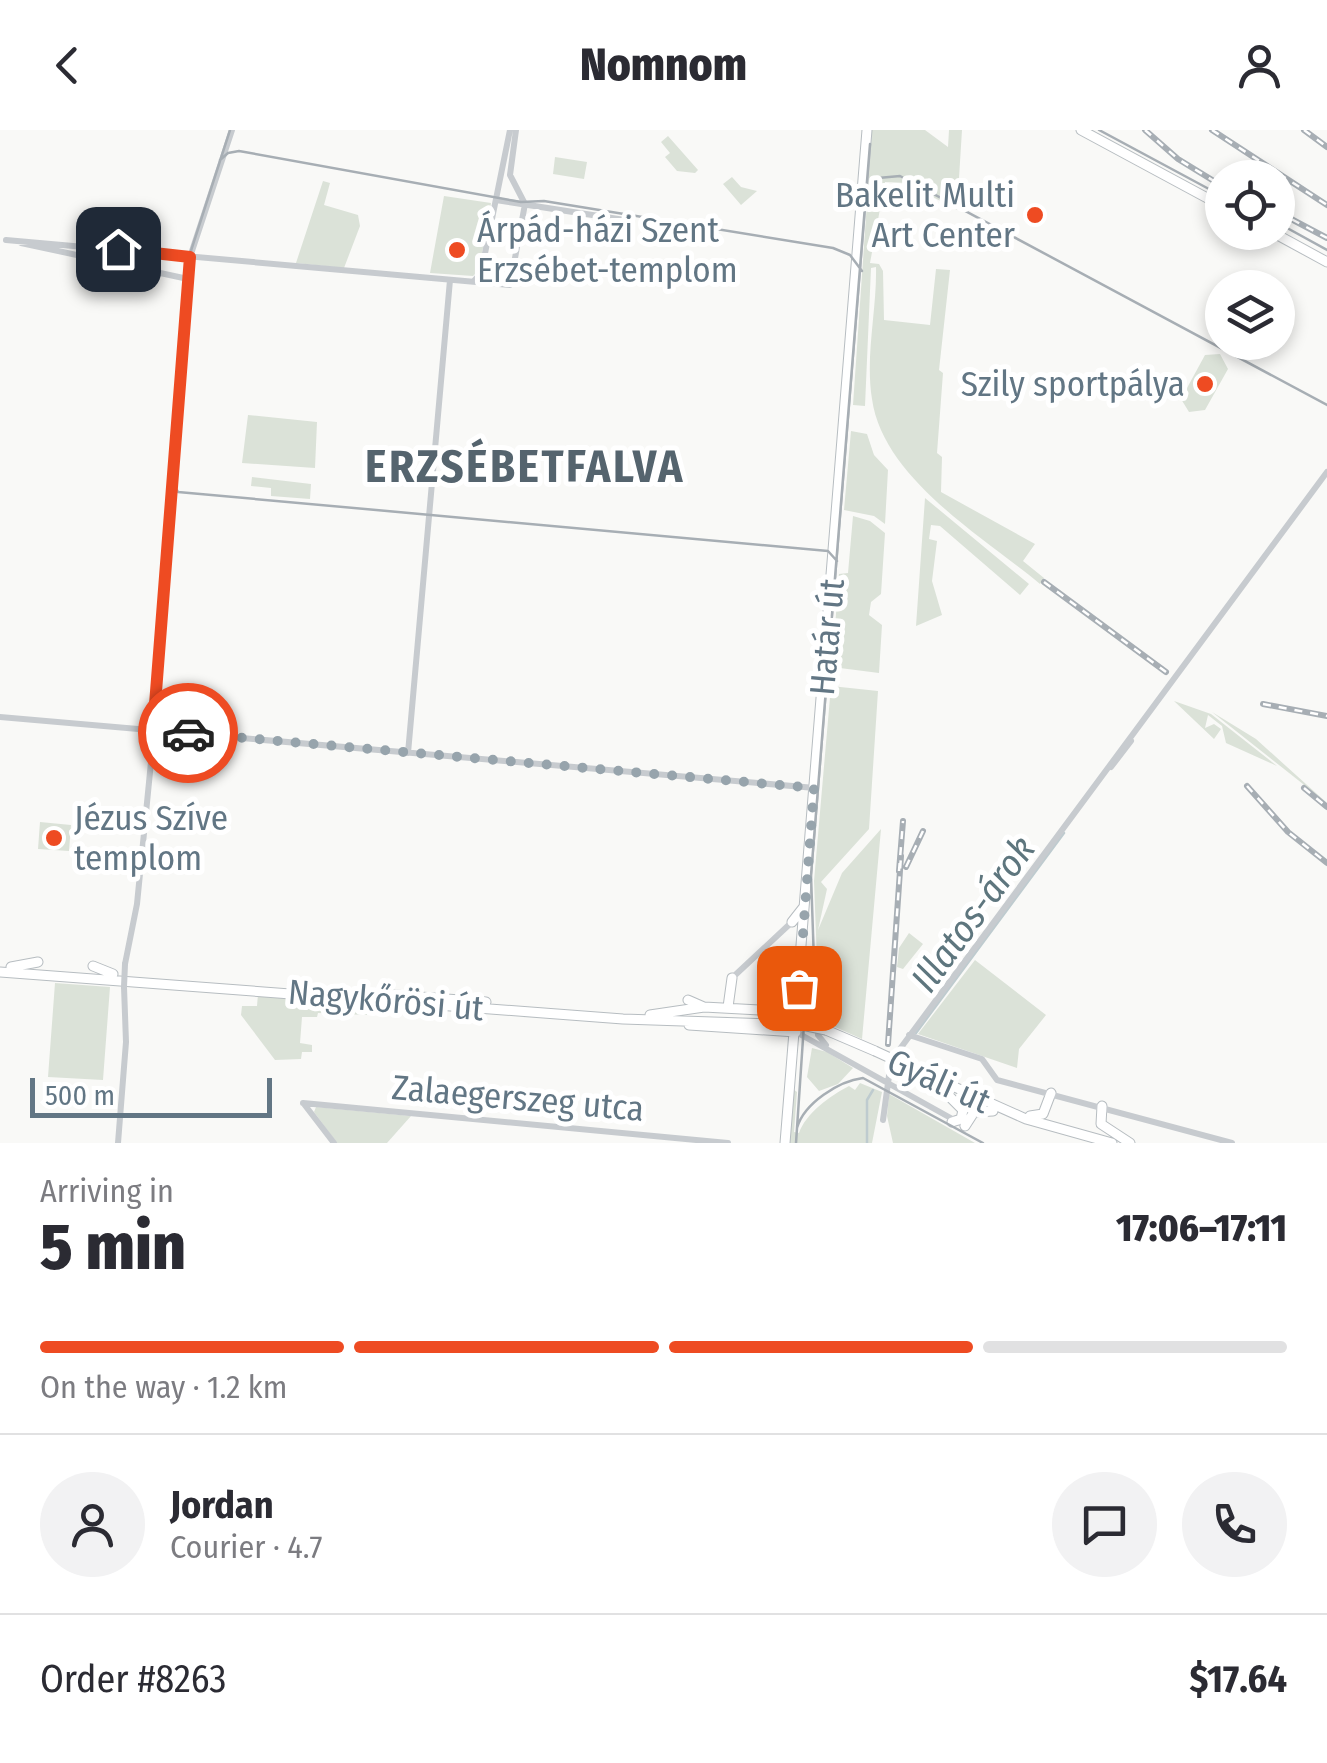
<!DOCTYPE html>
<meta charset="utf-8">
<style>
:root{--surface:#fff;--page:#f2f2f3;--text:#2b2b33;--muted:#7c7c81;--line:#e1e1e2;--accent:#ee4b22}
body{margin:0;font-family:"Fira Sans Condensed",sans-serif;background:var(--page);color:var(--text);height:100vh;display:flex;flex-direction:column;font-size:38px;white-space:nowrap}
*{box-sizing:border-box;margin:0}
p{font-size:32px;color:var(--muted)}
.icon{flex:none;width:55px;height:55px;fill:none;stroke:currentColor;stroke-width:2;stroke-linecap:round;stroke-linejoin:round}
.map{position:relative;height:1013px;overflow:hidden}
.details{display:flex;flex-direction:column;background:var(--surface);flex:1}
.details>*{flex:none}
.controls{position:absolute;left:1205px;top:30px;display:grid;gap:20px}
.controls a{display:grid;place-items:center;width:90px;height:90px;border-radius:50%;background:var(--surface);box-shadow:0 5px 15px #0003;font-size:50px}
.scale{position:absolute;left:30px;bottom:25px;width:242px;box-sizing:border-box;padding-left:10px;border:5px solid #627684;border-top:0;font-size:28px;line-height:35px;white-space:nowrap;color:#627684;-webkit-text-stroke:8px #fff;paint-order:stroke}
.pin{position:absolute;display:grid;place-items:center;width:85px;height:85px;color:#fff;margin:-42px;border-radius:20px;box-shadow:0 5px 15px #0006}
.courier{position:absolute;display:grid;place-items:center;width:100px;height:100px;margin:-50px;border:8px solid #ee4b22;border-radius:50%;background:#fff;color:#222;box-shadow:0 2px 12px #0007}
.head em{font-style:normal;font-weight:800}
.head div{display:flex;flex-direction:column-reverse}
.head{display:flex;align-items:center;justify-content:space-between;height:170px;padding:0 40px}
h1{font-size:65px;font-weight:800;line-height:75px}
.bar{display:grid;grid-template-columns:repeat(4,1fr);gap:15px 10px;align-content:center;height:120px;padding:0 40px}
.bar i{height:12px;border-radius:8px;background:var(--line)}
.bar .current{background:var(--accent)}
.bar p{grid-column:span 4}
.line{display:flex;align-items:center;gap:25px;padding:0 40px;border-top:2px solid var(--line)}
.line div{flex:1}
.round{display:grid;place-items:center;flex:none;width:105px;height:105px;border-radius:52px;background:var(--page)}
header{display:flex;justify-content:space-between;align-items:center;height:130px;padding:0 40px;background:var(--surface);font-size:45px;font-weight:800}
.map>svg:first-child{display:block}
.green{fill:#dbe2d8}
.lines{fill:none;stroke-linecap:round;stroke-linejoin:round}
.stream{stroke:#becbcf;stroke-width:2.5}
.major-casing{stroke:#b7bdc1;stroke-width:11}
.minor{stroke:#c7cbcf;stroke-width:6}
.major{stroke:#fff;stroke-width:9}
.tram{stroke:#a7aeb4;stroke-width:2.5}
.rail-casing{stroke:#a7aeb4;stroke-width:6}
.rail{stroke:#fff;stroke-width:2.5;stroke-dasharray:8;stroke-linecap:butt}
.major-bridge-casing{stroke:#b7bdc1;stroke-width:11;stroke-linecap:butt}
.minor-bridge{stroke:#c7cbcf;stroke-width:6}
.major-bridge{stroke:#fff;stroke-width:9}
.done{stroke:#97a4ac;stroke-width:10;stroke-dasharray:0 18}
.route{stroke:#ee4b22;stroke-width:12}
.poi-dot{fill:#ee4b22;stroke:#fff;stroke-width:4}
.labels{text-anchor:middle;stroke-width:10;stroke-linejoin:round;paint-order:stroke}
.poi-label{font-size:35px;fill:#627684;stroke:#fff;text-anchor:end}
.street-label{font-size:35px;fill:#627684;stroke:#fff}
.water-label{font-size:38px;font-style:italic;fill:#5e767e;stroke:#fff}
.district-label{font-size:45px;font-weight:bold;letter-spacing:2.5px;fill:#55646e;stroke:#fff}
</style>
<header><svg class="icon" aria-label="back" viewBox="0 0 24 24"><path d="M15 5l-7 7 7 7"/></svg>Nomnom<svg class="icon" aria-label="person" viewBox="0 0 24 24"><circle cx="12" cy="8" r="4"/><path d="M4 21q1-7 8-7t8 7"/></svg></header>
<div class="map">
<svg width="1327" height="1013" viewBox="0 0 1327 1013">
<rect width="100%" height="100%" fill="#f9f9f7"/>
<path class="green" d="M872 0H925L948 17 949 0H962L957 80 907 53 885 52 870 133 879 134 883 141 884 190 930 195 936 139 950 140 939 240 943 243 937 323 942 327 941 362 1035 414 1023 431 1044 448 1040 454C982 406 883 348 872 269 865 226 877 180 876 137L871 138 865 276 853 275Z
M668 6 698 40 695 43 677 41 665 27 670 23 661 12Z
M555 27 587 32 584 49 553 44Z
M732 47 741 57 757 61 741 75 723 54Z
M323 51 330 53 324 75 358 85 360 96 344 138 296 133Z
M444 66 491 73 479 140 473 146 430 143Z
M1220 224 1228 239 1205 280 1189 282 1181 269 1205 225Z
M248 285 317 292 315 338 242 333Z
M851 301 867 304 874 325 888 340 885 394 874 386 844 380Z
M252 347 311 354 310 369 271 366V358L251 356Z
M925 368 1029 454 1020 465 940 396 931 395 929 409 937 411 932 451 942 485 916 496Z
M853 386 870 391 885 403 881 464 871 472 869 485 882 495 879 543 832 537 839 444 848 443Z
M831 556 878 561 869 699 821 752 827 759 818 800 842 743 881 699 862 909 824 892 819 881 809 878 817 831 814 751Z
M1174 571 1211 584 1277 636 1226 613 1222 596 1208 585 1205 598 1214 594 1221 599 1214 609Z
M1212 582 1256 609 1327 673Z
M40 692 71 695 69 721 38 719Z
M909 803 923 814 903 839 897 837 899 818Z
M975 830 1046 885 1019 919 1017 938 918 904Z
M55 853 110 857 103 950 48 947Z
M258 864 370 872 367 885 318 883 317 887H302L300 913 312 915V922H302L301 929 275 930 241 885 242 876H257Z
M812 918 827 922 853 938 838 954 819 961 807 947Z
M860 953 882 962 872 1013H790L793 959 797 962 794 1002 799 1003C806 983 830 966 849 956L855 960Z
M889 964 975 1013H893L887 986Z
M316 977 411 986 387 1013H337L314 982Z"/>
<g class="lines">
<path class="stream" d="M916 903 1064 703
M867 1013V970L873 960"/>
<g class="major-casing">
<path id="major" d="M1081 0 1222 76
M1272 102 1327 132
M792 792 803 778
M93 836 113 844
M11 837 38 832
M0 842 623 889 773 894
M381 864 486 872
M688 870 704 877
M728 877 732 848
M650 885 704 877 797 882
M689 895 796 902
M826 900 875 921
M901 933 1026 989 1112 1013
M940 957 963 980 961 989 952 992
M1102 976 1101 994 1130 1013
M1030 986 1043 984 1051 963
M965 996 974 982 993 981
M785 1013 867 0"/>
</g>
<path class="minor" d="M516 0 510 45 525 74
M496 70 631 91
M6 110 510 155 525 74
M21 113 188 149
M474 151 481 143 510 0
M0 587 815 658
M408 623 450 150
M1111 637 1131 611
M125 834 137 774 151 632 190 127 232 0
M732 848 792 792
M797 882 817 888 818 905 826 915
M796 902 965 996
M909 905 982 929 997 950 1232 1013
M303 973 728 1013
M304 974 334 1013
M883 990 891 931 1327 342
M118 1013 126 912 124 857"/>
<use href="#major" class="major"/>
<path class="tram" d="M230 0 189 127 171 349 178 362 828 421 837 431
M1099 0 1222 66
M220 30 228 23 239 21 521 72 544 71 833 118 850 125 862 141
M868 67 878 48 900 46 1327 275
M1278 93 1327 120
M797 998C804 973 839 951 863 948L983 1013
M796 1013 805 879 814 832 811 745 870 14"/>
<g class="rail-casing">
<path id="rail" d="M1145 0 1178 29 1222 56
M1212 0 1327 75
M1304 0 1327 17
M1278 82 1327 108
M1044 452 1166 542
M1263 574 1327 586
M1247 656 1288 702 1327 733
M1304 658 1327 677
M906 737 923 701
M899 741 903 691
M888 914 901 726"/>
</g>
<use href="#rail" class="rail"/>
<g class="major-bridge-casing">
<path id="major-bridge" d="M773 889 826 900
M875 921 901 933"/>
</g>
<path class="minor-bridge" d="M124 857 125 834"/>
<use href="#major-bridge" class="major-bridge"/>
</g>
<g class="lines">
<path class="done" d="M188 603 814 658 799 858"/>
<path class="route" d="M118 119 190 127 153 600 188 603"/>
</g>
<g class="poi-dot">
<circle cx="1035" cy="85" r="10"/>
<circle cx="457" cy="120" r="10"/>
<circle cx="1205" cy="254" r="10"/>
<circle cx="54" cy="708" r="10"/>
</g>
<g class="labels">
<g class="poi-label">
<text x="1015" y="77">Bakelit Multi<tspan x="1015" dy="40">Art Center</tspan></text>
<text x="477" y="112" text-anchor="start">Árpád-házi Szent<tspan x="477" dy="40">Erzsébet-templom</tspan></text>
<text x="1185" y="266">Szily sportpálya</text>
<text x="74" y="700" text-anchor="start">Jézus Szíve<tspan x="74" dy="40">templom</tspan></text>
</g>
<g class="street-label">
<text transform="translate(827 507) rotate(-85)" y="12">Határ út</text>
<text transform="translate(386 870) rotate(5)" y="12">Nagykőrösi út</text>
<text transform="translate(939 951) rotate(24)" y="12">Gyáli út</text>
<text transform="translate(518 968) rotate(5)" y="12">Zalaegerszeg utca</text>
</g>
<g class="water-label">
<text transform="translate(973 784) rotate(-54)" y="13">Illatos-árok</text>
</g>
<g class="district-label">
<text x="525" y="352">ERZSÉBETFALVA</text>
</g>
</g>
</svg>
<div class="controls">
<a><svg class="icon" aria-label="locate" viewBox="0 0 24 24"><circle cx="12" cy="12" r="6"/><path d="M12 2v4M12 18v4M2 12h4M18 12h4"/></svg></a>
<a><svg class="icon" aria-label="layers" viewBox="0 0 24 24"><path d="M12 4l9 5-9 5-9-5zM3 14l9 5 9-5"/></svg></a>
</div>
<div class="scale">500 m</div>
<div class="pin" style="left:799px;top:858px;background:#ea580c"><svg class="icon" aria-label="bag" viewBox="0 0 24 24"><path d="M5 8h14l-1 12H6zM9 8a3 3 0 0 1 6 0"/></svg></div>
<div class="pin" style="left:118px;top:119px;background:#1f2937"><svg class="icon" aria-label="home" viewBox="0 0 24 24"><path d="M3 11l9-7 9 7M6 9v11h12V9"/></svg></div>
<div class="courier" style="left:188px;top:603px"><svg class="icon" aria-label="car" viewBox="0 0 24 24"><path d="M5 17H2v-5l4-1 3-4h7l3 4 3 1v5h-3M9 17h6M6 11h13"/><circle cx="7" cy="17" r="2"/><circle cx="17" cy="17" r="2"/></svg></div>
</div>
<section class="details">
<div class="head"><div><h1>5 min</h1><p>Arriving in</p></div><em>17:06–17:11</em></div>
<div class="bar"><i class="current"></i><i class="current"></i><i class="current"></i><i></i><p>On the way · 1.2 km</p></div>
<div class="line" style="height:180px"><a class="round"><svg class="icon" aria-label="person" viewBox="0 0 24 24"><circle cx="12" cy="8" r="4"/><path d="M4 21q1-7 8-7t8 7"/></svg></a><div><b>Jordan</b><p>Courier · 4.7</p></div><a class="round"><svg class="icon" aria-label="chat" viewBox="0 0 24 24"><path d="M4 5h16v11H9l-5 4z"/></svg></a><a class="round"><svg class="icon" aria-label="phone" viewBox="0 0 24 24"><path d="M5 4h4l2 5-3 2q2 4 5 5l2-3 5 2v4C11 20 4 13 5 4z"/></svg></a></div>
<div class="line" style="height:130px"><div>Order #8263</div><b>$17.64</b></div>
</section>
